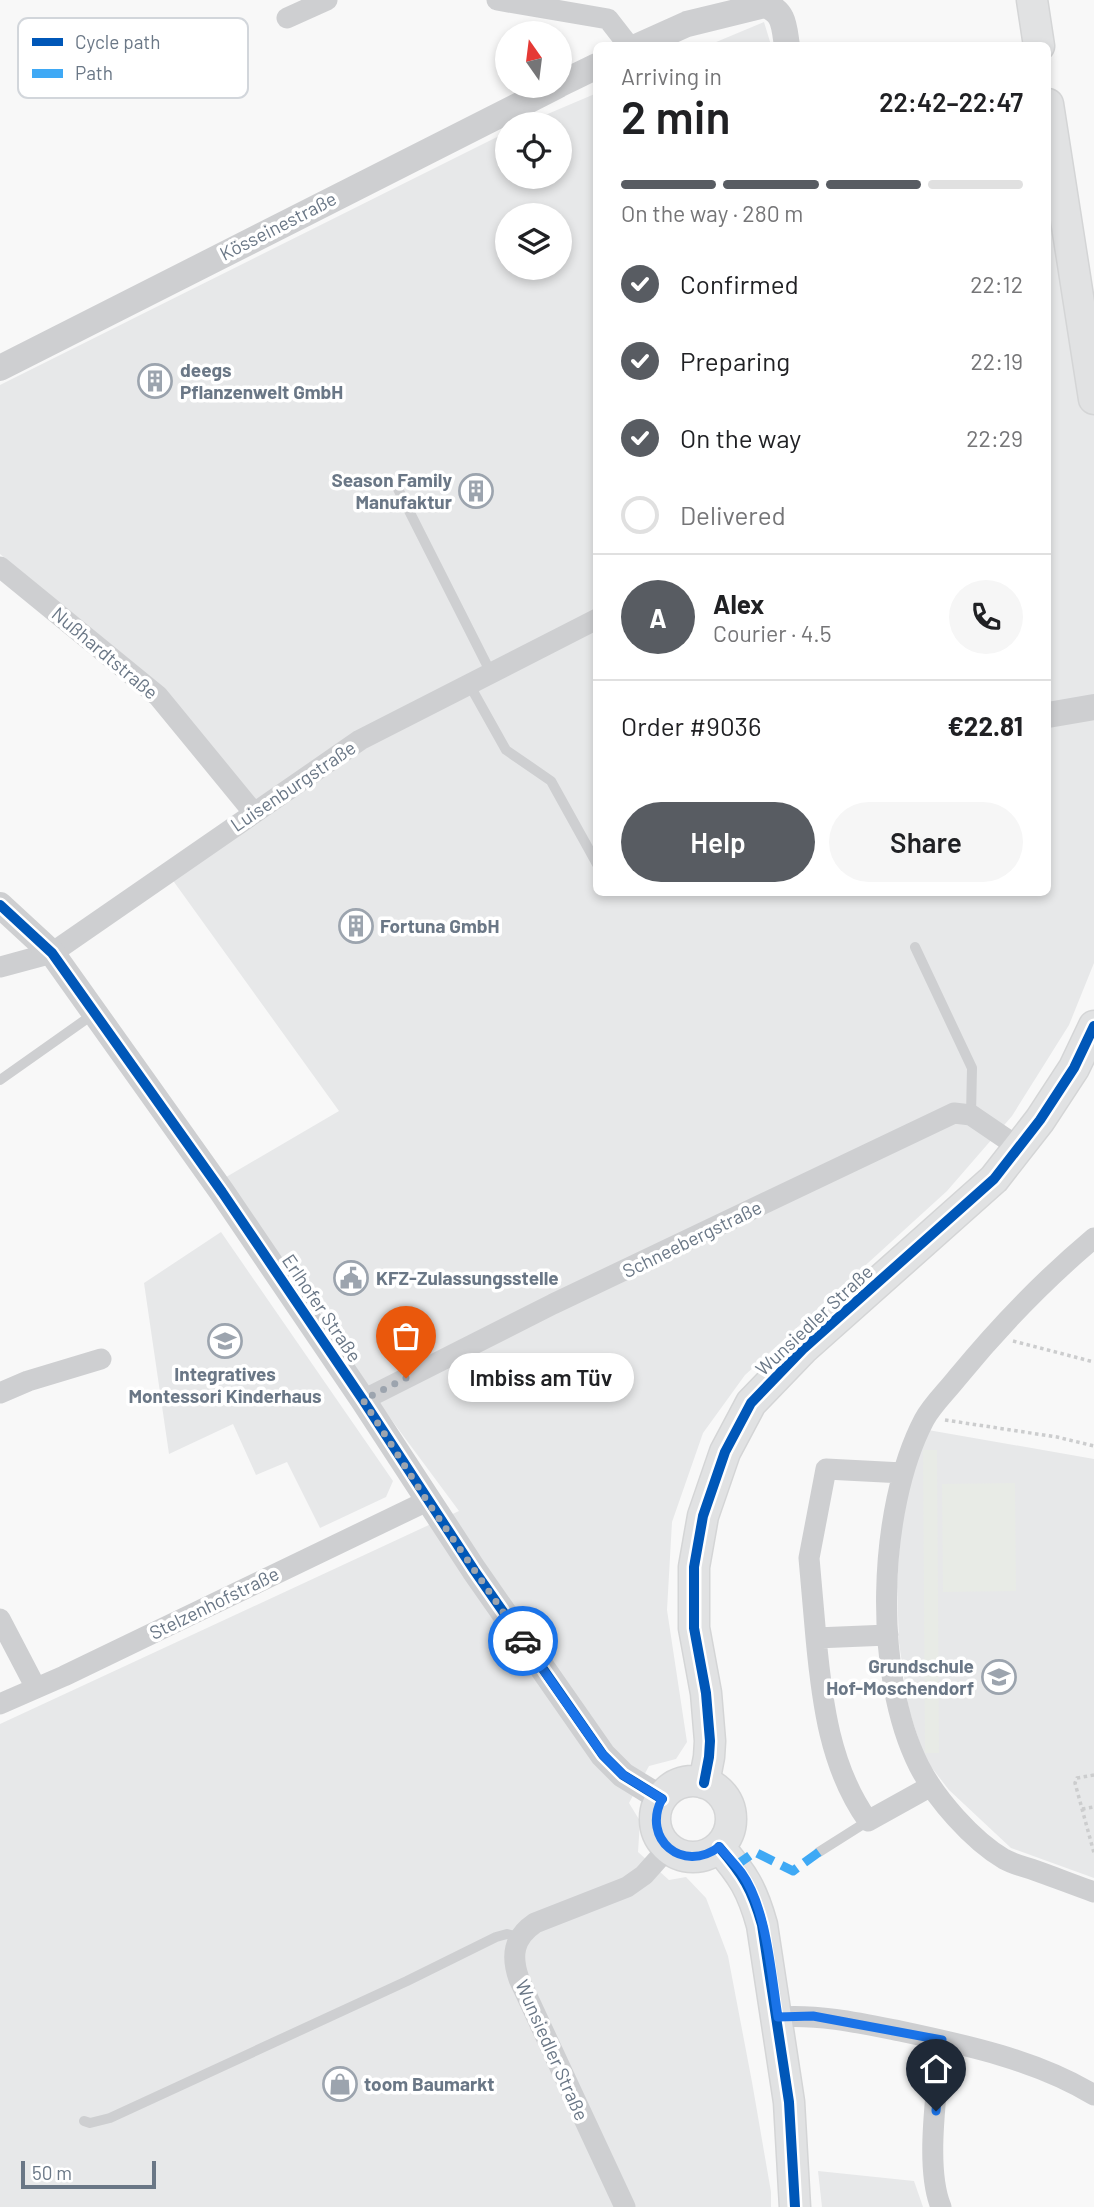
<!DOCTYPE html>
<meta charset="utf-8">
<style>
:root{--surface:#fff;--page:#f6f6f6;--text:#202124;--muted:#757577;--line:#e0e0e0;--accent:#585c62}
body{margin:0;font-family:Barlow,sans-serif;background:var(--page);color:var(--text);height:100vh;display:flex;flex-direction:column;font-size:26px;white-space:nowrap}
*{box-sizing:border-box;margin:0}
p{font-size:23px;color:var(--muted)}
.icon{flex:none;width:38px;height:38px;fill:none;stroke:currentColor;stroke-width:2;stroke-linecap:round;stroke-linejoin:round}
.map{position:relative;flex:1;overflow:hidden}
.drawer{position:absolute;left:593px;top:42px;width:458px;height:854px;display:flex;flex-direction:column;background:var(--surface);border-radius:10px;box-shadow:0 4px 10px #0003}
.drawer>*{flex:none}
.needle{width:46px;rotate:346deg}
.controls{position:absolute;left:495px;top:21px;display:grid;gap:14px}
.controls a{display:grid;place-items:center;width:77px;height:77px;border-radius:50%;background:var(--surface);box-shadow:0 4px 10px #0003;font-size:35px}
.scale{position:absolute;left:21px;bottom:18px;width:135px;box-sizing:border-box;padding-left:7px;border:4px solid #6a7786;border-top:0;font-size:19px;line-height:24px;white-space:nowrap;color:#6a7786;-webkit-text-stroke:5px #fff;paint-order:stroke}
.pin{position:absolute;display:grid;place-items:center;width:60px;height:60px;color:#fff;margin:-72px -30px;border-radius:50% 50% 50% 0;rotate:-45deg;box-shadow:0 0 7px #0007}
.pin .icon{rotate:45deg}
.courier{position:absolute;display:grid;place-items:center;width:70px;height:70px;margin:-35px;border:5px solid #1a73e8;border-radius:50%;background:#fff;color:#222;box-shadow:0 2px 9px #0007}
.bubble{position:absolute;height:49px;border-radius:24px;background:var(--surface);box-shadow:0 4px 10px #0003;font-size:23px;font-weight:600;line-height:49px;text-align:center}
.summary em{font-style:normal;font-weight:600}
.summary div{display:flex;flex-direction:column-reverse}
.summary{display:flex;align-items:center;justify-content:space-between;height:119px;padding:0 28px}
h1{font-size:46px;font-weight:600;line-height:52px}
.bar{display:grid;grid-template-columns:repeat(4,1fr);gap:10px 7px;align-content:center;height:84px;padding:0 28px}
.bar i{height:9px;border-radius:5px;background:var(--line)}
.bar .active{background:var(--accent)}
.bar p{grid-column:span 4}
.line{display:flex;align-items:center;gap:18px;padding:0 28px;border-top:2px solid var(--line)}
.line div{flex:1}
.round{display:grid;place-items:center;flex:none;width:74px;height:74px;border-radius:37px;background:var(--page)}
ol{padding:0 28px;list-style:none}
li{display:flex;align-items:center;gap:21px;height:77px}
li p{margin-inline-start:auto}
li .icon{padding:7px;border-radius:50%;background:var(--accent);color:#fff;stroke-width:4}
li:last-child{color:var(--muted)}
li i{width:38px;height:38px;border:4px solid var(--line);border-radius:50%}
.action{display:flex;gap:14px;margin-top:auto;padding:14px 28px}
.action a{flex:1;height:80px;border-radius:42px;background:var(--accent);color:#fff;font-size:28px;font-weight:600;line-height:80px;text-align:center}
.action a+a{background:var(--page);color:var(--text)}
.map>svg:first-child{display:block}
.built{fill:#e7e8e9;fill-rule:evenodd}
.green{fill:#e8ebe6}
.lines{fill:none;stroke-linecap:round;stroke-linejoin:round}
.secondary-casing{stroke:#d4d5d6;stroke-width:33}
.path{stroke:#cccdce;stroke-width:3.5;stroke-dasharray:3.5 3.5;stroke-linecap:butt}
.service{stroke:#cecfd1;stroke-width:10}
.minor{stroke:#cecfd1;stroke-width:21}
.tertiary{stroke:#cecfd1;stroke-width:26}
.secondary{stroke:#e1e2e3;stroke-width:30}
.quiet{stroke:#3fa9f5;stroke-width:9;stroke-dasharray:18 9;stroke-linecap:butt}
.cycleway-casing{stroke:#fff;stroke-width:15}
.cycleway{stroke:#0057b8;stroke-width:10}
.done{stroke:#9ca4ae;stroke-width:7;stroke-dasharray:0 12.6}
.route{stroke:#1a73e8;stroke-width:9}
.labels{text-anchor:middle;stroke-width:7;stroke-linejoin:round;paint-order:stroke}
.street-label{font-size:19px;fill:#6a7786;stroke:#fff}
.poi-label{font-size:19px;font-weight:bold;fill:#6a7786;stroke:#fff;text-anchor:start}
.key{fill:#fff;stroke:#d2d6db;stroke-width:2}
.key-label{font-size:19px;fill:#6a7786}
</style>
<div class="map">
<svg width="1094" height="2207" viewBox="0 0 1094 2207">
<rect width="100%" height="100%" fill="#f8f8f8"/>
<path class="built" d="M764 22 771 45H709Z
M597 93V892H1048V184L1094 310V963L1069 1025 1012 1116 947 1191 745 1375 703 1433 672 1522 667 1610 687 1742 676 1759 649 1766 629 1803 640 1821 638 1852 669 1880 686 1877 706 1898 728 1956 752 2082 771 2192V2207H0V1724L459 1511 216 1183 339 1111 169 875 255 816 136 670 0 554V385L507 132 508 177H560V124H524ZM508 215H560V268H508Z
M221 1232 393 1481 386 1497 320 1528 287 1462 256 1475 233 1424 169 1454 144 1283Z
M928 1430 1094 1459V1878L1011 1848 949 1790 925 1759 909 1710 899 1643 897 1587 901 1522 914 1462Z
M818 2171 914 2181 923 2207H822Z"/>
<path class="green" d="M923 1450H937L939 1753H925Z
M1015 1483 1016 1591 943 1592 942 1484Z"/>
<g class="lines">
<g class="secondary-casing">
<path id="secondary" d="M1032 0 1039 46
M1048 104 1094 399
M655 1819a38 38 0 1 1 76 0a38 38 0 1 1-76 0Z
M704 1783 709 1757 710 1741 706 1693 694 1628V1567L703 1516 725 1452 751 1403 803 1349 994 1179 1040 1120 1074 1068 1094 1026
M719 1847C743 1875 752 1889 762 1925L789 2102 795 2207"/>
</g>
<path class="path" d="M1013 1341 1094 1362
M945 1420 1057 1437 1094 1446
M1094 1775 1077 1778 1075 1783 1094 1853
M1082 1809 1094 1807"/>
<path class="service" d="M398 489 491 673
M469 684 506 750 551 781 597 864
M915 947 972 1068 971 1115
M0 1080 95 1013
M819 1852 868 1821
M84 2121 90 2123 110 2118 407 1981 496 1937 507 1934 519 1937"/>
<path class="minor" d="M497 0 608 19 629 46
M287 18 327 0
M0 567 158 696 254 813
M0 967 52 953 360 740 597 619
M1094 1238C1044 1280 998 1328 957 1378 946 1392 932 1405 924 1420 877 1510 873 1675 919 1766 936 1799 972 1840 1004 1859 1013 1864 1025 1867 1034 1870 1054 1877 1074 1885 1094 1892
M0 1393 28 1381 101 1359
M363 1400 553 1304 954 1113 971 1115 1018 1147
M0 1619 36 1688
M888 1635 816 1638C822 1702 830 1768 868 1821L931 1786
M816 1638 809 1558 826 1469 903 1473
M0 1704 64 1676 427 1501
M778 2017C819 2014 860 2023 900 2031 966 2045 1036 2060 1094 2095
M625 2207 519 1979C511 1956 513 1938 535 1923L627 1887 644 1875 668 1848
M941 2207C924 2166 938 2086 941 2040"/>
<path class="tertiary" d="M638 46 687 24 765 5C785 12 784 27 787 46
M560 84 597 66
M0 368 557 86
M1048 715 1094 707
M0 905 52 953 222 1192 363 1400 474 1570 603 1755 623 1775 662 1799"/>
<use href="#secondary" class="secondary"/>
<path class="quiet" d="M735 1866 755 1852 793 1871 819 1852"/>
<g class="cycleway-casing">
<path id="cycleway" d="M0 905 52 953 222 1192 363 1400 474 1570 603 1755 623 1775 662 1799
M704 1783 709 1757 710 1741 706 1693 694 1628V1567L703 1516 725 1452 751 1403 803 1349 994 1179 1040 1120 1074 1068 1094 1026
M719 1847C743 1875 752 1889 762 1925L789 2102 795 2207"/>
</g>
<use href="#cycleway" class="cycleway"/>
</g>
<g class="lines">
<path class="done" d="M406 1378 363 1400 427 1501 523 1641"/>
<path class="route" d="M523 1641 603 1755 623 1775 662 1799C641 1839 683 1874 719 1847 726 1855 734 1863 741 1872 767 1908 771 1973 778 2017L813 2016 942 2040 936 2111"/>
</g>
<defs>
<g id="building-ring" transform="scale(1.75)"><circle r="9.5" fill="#fff" stroke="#9ca4ae" stroke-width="1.5"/><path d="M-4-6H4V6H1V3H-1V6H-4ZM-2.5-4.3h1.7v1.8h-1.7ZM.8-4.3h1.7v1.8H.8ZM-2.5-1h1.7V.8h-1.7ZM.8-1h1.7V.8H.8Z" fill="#9ca4ae"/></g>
<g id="civic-ring" transform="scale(1.75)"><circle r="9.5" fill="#fff" stroke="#9ca4ae" stroke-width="1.5"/><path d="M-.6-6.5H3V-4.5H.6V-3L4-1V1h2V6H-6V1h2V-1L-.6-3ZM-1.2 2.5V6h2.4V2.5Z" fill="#9ca4ae"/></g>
<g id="school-ring" transform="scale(1.75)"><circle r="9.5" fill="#fff" stroke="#9ca4ae" stroke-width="1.5"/><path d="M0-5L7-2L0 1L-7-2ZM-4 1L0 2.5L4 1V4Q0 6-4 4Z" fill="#9ca4ae"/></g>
<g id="shop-ring" transform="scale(1.75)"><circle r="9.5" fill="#fff" stroke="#9ca4ae" stroke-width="1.5"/><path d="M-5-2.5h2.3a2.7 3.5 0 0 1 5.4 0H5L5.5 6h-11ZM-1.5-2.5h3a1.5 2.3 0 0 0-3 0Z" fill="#9ca4ae"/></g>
</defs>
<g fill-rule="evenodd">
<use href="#building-ring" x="155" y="381"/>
<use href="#building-ring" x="476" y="491"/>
<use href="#building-ring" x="356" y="926"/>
<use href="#civic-ring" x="351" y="1278"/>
<use href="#school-ring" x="225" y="1341"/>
<use href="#school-ring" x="999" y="1677"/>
<use href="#shop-ring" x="340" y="2084"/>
</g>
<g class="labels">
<g class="street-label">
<text transform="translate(278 226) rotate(-27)" y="7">Kösseinestraße</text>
<text transform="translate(105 653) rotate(40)" y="7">Nußhardtstraße</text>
<text transform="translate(293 786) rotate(-34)" y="7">Luisenburgstraße</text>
<text transform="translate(692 1239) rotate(-26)" y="7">Schneebergstraße</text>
<text transform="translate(322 1308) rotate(56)" y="7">Erlhofer Straße</text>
<text transform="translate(814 1320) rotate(-43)" y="7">Wunsiedler Straße</text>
<text transform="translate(214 1603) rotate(-26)" y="7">Stelzenhofstraße</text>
<text transform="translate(552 2050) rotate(66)" y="7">Wunsiedler Straße</text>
</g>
<g class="poi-label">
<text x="180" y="377">deegs<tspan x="180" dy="22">Pflanzenwelt GmbH</tspan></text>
<text x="452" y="487" text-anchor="end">Season Family<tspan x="452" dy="22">Manufaktur</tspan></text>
<text x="380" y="933">Fortuna GmbH</text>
<text x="376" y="1285">KFZ-Zulassungsstelle</text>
<text x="225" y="1381" text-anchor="middle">Integratives<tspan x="225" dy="22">Montessori Kinderhaus</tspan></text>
<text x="974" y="1673" text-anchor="end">Grundschule<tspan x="974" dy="22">Hof-Moschendorf</tspan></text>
<text x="364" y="2091">toom Baumarkt</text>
</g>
</g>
<rect x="18" y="18" width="230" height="80" rx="10" class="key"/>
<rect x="32" y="38" width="31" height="8" fill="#0057b8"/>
<rect x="32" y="69" width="31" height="9" fill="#3fa9f5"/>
<g class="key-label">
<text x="75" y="49">Cycle path</text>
<text x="75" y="80">Path</text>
</g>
</svg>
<div class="controls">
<a><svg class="needle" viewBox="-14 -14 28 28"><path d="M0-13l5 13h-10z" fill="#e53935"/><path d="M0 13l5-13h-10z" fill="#757577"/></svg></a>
<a><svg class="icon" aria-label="locate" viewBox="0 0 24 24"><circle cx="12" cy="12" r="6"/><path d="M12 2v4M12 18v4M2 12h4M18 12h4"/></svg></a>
<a><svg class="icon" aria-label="layers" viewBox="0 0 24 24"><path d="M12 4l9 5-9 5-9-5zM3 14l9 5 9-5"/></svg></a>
</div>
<div class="scale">50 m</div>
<div class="pin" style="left:406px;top:1378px;background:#ea580c"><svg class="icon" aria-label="bag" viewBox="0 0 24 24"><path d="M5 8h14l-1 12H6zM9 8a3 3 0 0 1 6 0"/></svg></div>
<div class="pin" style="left:936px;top:2111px;background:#1f2937"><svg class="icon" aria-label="home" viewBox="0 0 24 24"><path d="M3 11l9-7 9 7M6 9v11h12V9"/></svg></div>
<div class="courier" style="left:523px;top:1641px"><svg class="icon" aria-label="car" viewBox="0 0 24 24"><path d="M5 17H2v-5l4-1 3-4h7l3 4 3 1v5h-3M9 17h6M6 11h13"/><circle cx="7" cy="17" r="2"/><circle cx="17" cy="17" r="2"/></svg></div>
<div class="bubble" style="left:448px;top:1353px;width:186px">Imbiss am Tüv</div>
<section class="drawer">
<div class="summary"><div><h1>2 min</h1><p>Arriving in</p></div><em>22:42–22:47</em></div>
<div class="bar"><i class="active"></i><i class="active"></i><i class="active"></i><i></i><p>On the way · 280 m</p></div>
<ol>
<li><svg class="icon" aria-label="check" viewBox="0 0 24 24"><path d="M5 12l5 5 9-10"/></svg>Confirmed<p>22:12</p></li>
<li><svg class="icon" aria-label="check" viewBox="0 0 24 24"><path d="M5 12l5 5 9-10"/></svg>Preparing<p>22:19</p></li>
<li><svg class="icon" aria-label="check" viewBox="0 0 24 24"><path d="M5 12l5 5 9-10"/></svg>On the way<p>22:29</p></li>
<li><i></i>Delivered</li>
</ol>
<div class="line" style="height:126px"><b class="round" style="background:var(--accent);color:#fff">A</b><div><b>Alex</b><p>Courier · 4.5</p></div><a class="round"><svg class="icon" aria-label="phone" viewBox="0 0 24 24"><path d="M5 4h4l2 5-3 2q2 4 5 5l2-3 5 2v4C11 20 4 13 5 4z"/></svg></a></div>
<div class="line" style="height:91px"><div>Order #9036</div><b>€22.81</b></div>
<div class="action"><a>Help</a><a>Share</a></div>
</section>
</div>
